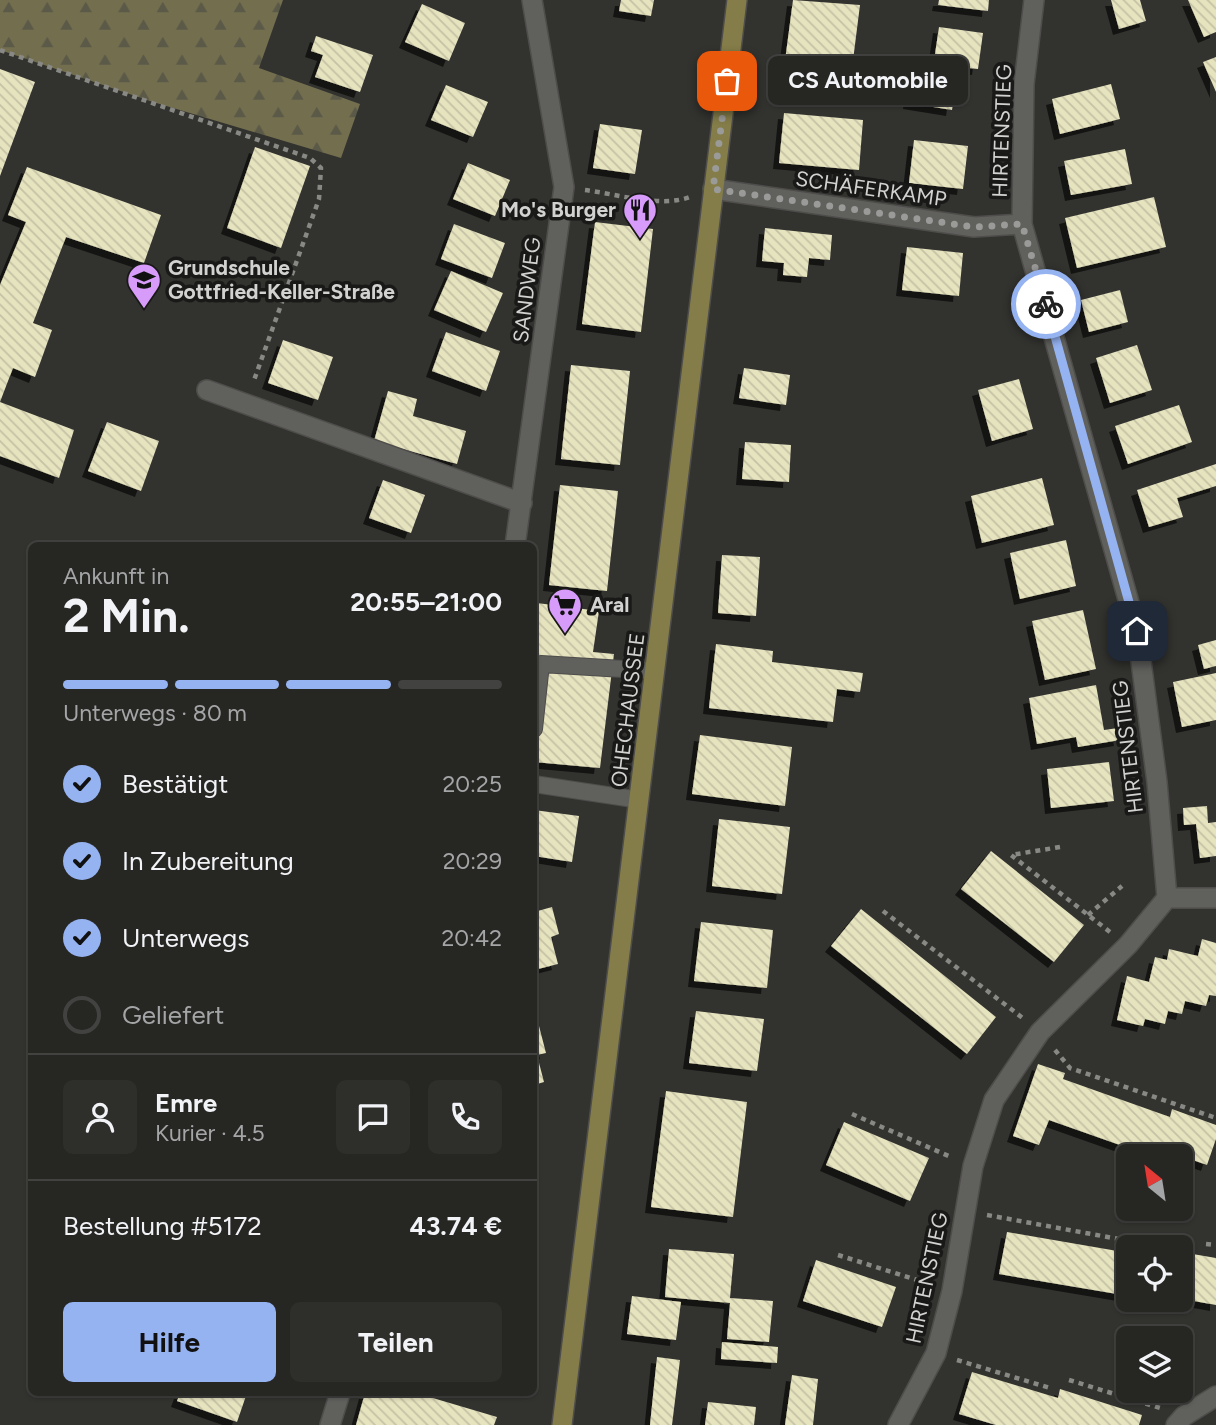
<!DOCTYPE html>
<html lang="de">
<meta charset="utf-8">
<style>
:root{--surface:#262623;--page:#2e2e2b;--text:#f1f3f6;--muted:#a4a5a6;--line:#424341;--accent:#95b2f1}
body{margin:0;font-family:Figtree,sans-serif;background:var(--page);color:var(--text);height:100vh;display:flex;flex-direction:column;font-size:26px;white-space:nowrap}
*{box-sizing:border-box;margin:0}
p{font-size:23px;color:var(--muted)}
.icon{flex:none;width:38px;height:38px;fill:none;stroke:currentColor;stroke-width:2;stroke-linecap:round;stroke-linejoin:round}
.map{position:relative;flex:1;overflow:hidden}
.side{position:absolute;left:28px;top:542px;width:509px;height:854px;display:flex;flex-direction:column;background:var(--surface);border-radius:10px;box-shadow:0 2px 5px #0004,0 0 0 2px var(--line)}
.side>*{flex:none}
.needle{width:46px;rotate:330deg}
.tools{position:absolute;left:1116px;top:1144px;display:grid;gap:14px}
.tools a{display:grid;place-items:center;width:77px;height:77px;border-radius:10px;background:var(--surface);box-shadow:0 2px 5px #0004,0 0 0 2px var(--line);font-size:35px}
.pin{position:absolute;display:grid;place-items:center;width:60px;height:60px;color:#fff;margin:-30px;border-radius:14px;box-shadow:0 4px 10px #0006}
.courier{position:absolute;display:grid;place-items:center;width:70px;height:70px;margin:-35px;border:5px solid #95b2f1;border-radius:50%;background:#fff;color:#222;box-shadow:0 2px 9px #0007}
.bubble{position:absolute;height:49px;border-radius:10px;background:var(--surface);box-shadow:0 2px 5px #0004,0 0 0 2px var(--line);font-size:23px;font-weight:700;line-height:49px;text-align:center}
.headline em{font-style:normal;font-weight:700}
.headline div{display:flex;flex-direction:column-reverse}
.headline{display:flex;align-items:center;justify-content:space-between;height:119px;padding:0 35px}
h1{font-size:46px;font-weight:700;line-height:52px}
.bar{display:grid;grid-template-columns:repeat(4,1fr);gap:10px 7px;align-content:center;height:84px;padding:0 35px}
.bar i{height:9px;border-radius:5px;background:var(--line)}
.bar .selected{background:var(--accent)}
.bar p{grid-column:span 4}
.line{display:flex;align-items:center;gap:18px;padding:0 35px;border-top:2px solid var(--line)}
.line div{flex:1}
.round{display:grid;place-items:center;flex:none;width:74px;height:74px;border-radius:10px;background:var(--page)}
ol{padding:0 35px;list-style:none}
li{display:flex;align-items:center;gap:21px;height:77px}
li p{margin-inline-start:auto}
li .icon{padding:7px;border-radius:50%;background:var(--accent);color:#111;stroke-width:4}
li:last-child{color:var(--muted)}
li i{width:38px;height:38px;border:4px solid var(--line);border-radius:50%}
.action{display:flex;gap:14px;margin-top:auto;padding:14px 35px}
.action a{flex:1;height:80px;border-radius:10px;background:var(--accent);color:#111;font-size:28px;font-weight:700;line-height:80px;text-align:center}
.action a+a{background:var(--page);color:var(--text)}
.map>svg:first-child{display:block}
.forest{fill:url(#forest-firs)}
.building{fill:url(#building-back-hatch);filter:url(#shadow)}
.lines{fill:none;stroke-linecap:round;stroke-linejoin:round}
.service-casing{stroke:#4e4d4b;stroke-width:18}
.minor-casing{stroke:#4e4d4b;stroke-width:22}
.primary-casing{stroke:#4e4d4b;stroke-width:22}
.path{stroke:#888885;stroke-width:4.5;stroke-dasharray:5 5;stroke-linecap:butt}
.service{stroke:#60605d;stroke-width:16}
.minor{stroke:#60605d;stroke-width:19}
.primary{stroke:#847d49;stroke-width:19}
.done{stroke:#9a9a98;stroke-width:7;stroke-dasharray:0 12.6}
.route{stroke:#95b2f1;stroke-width:9}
.labels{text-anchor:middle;stroke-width:7;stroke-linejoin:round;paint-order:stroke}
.street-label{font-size:21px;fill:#d2d2d0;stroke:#191918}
.poi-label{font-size:21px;font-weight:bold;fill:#d2d2d0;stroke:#191918;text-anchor:start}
</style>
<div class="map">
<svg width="1216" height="1425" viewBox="0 0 1216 1425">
<defs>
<pattern id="forest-firs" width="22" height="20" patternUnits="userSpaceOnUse" patternTransform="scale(1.75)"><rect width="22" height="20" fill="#726e4e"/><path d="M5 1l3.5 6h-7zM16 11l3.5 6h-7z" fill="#5b5947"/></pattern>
<pattern id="building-back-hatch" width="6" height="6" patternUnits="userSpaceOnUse" patternTransform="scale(1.75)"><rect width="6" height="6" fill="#e6e3bf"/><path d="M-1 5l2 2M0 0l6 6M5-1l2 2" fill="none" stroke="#c5c2a5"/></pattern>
<filter id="shadow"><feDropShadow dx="-6" dy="6" stdDeviation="0" flood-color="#0009"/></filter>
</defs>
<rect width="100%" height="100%" fill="#32322f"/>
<path class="forest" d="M0 0H283L259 68 360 104 341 158 153 102 0 50Z"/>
<path class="building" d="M621 0H654L651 16 619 11Z
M793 0 860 5 849 92 782 84Z
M939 0H989L988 11 938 5Z
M1111 0H1140L1146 21 1119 29Z
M1188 0H1216V32L1204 37Z
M422 4 465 23 449 61 405 42Z
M939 27 983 33 978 69 959 67 952 110 909 103 916 58 934 61Z
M316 36 373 55 360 92 315 77 323 55 311 51Z
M1216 57V92L1203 62Z
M0 69 35 82 0 176Z
M1111 84 1120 119 1060 134 1052 99Z
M446 85 488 102 473 137 431 120Z
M784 113 863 120 859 170 779 163Z
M600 124 642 130 635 174 593 168Z
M914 140 968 146 963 189 909 183Z
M255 147 310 166 281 248 227 228Z
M1125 149 1132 184 1071 195 1064 161Z
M468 163 510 180 495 216 453 199Z
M27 167 161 215 144 263 66 237 33 323 52 330 35 377 13 368 0 402V285L26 222 8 215Z
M1154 197 1166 247 1077 268 1065 218Z
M595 222 653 229 641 332 582 324Z
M454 224 505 243 492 278 441 259Z
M765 228 832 235 830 260 809 258 807 277 783 275 784 263 762 261Z
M907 247 963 253 959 296 902 290Z
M451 271 503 293 486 332 434 310Z
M1120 290 1128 322 1089 332 1081 300Z
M446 332 500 351 486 391 432 371Z
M283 340 333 357 318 400 268 383Z
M1137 345 1152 390 1110 403 1096 358Z
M571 365 630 371 620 465 561 459Z
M744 368 790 375 786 405 739 398Z
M1019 379 1033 429 992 441 978 390Z
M388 391 417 399 413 416 466 431 457 464 374 441Z
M0 402 74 430 59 478 0 456Z
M1179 405 1192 442 1128 464 1115 426Z
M107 422 159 441 141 491 88 471Z
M745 442 791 445 789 482 742 479Z
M1216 464V486L1177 498 1183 517 1149 527 1137 490Z
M1042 478 1054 525 982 543 971 496Z
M383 480 425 495 411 533 369 518Z
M560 485 618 491 607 591 549 585Z
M1066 540 1076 586 1020 599 1010 553Z
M722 555 760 557 756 616 718 613Z
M537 603 599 611 593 652 614 654 600 768 534 762V627Z
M1083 610 1096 669 1045 680 1032 621Z
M1216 640V666L1204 669 1198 645Z
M716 644 773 651 772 662 863 673 860 692 837 689 833 722 709 708Z
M1216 673V720L1182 727 1173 682Z
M1096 685 1104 730 1118 728 1120 740 1078 747 1076 737 1037 744 1029 698Z
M700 735 792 747 785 806 692 794Z
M1109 762 1114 801 1051 808 1047 769Z
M1207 806 1208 823 1216 822V856L1200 858 1196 824 1184 825 1183 808Z
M534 810 579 816 572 862 534 856Z
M719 819 790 827 782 894 712 886Z
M991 851 1084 925 1054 962 961 889Z
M552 907 559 934 551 937 558 964 534 970V912Z
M861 909 996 1017 967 1054 831 946Z
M701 922 773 930 767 988 694 981Z
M1202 939 1216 943V996L1209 995 1206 1006 1185 1001 1182 1014 1168 1011 1165 1024 1145 1019 1143 1026 1117 1020 1127 976 1149 982 1155 957 1167 960 1169 949 1198 956Z
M696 1011 764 1019 757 1071 689 1063Z
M539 1026 546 1053 537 1055 544 1082 534 1085V1027Z
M1038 1064 1065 1073 1063 1079 1170 1117 1172 1109 1216 1125V1139L1207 1165 1159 1148 1154 1157 1049 1120 1039 1145 1013 1136Z
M666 1091 747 1102 733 1217 651 1207Z
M844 1122 929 1158 910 1201 826 1165Z
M1007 1232 1129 1253V1296L999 1274Z
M669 1249 734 1254 730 1298 773 1301 769 1342 727 1339 730 1303 665 1297Z
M1181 1252 1216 1258V1305L1194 1301V1307L1164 1302 1181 1300Z
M816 1260 896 1287 882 1327 803 1301Z
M632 1296 681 1302 676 1340 627 1334Z
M722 1342 778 1347 777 1363 721 1359Z
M657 1357 680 1360 672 1425H650Z
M972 1372 1058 1398 1060 1389 1142 1415 1139 1425H996L959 1414Z
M792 1375 818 1379 813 1425H785Z
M180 1393H247L237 1422 177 1401Z
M365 1393H416L497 1417 494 1425H356Z
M708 1402 756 1407 754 1425H705Z"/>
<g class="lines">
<g class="service-casing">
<path id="service" d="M534 729 541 664 656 671
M534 784 640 800"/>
</g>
<g class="minor-casing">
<path id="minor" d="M713 189 974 227 1022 224
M207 390 522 503
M515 546 564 187 532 0
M1167 898H1216
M330 1425 340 1393
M898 1425 936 1353 952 1291 973 1166 994 1100 1040 1032 1128 945 1167 898 1157 782 1137 631 1022 224 1024 84 1034 0
M1176 1425 1184 1416 1216 1396"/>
</g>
<g class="primary-casing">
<path id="primary" d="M562 1425 737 0"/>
</g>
<path class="path" d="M0 50 310 158 321 168 319 199 253 383
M585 190C617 194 660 208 690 197
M1060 847 1011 855 1110 932
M883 911 1024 1019
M1088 915 1122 886
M1055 1050 1070 1068 1216 1118
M852 1114 951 1157
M987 1215 1168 1248
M1206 1244 1216 1245
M838 1255 930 1284
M957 1360 1050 1388
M1069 1380 1160 1408"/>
<use href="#service" class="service"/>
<use href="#minor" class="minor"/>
<use href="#primary" class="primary"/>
</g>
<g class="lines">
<path class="done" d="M727 81 713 189 974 227 1022 224 1046 304"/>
<path class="route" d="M1046 304 1137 631"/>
</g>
<defs>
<g id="restaurant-pin" transform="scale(1.75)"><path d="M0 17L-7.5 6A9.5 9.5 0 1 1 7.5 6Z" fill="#d79bf9" stroke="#191918"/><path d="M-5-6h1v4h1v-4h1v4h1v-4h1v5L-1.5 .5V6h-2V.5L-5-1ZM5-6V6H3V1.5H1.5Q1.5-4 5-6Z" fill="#111"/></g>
<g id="school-pin" transform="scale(1.75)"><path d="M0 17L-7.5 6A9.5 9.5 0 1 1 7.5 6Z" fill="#d79bf9" stroke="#191918"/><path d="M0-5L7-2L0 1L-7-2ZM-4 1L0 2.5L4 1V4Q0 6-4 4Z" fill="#111"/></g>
<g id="supermarket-pin" transform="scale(1.75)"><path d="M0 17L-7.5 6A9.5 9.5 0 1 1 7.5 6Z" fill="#d79bf9" stroke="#191918"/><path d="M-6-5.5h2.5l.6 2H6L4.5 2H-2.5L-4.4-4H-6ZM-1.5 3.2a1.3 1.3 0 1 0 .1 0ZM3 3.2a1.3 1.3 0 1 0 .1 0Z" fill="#111"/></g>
</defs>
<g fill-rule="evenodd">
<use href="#restaurant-pin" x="640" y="210"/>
<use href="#school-pin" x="144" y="280"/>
<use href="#supermarket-pin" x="565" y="605"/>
</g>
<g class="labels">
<g class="street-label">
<text transform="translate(1002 131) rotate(-88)" y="7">HIRTENSTIEG</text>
<text transform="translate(871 189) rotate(8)" y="7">SCHÄFERKAMP</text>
<text transform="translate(527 290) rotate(-83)" y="7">SANDWEG</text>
<text transform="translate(628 710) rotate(-83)" y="7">OHECHAUSSEE</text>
<text transform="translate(1128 747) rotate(-97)" y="7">HIRTENSTIEG</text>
<text transform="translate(927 1278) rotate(-78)" y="7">HIRTENSTIEG</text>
</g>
<g class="poi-label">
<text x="616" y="217" text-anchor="end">Mo's Burger</text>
<text x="168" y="275">Grundschule<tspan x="168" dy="24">Gottfried-Keller-Straße</tspan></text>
<text x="590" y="612">Aral</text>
</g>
</g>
</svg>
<div class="tools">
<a><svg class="needle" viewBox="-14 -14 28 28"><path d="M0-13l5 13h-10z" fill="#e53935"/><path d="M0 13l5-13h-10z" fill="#a4a5a6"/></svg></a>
<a><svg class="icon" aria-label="locate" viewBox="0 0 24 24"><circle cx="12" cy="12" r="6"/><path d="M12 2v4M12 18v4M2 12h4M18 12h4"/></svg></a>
<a><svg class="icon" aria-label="layers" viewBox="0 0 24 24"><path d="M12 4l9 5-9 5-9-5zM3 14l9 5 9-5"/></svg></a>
</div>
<div class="pin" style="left:727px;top:81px;background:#ea580c"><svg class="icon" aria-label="bag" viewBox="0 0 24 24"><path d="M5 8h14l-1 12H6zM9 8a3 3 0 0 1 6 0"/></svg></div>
<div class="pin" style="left:1137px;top:631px;background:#1f2937"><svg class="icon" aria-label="home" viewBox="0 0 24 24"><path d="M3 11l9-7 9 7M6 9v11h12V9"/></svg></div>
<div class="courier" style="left:1046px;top:304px"><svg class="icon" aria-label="bike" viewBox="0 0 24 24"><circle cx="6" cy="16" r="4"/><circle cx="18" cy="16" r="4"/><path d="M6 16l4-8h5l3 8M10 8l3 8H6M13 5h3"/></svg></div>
<div class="bubble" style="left:768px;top:56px;width:200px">CS Automobile</div>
<section class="side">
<div class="headline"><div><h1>2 Min.</h1><p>Ankunft in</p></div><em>20:55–21:00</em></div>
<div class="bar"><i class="selected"></i><i class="selected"></i><i class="selected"></i><i></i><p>Unterwegs · 80 m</p></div>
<ol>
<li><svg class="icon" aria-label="check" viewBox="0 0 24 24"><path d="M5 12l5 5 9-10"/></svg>Bestätigt<p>20:25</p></li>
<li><svg class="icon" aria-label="check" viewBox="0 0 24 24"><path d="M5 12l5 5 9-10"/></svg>In Zubereitung<p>20:29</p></li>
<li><svg class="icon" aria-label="check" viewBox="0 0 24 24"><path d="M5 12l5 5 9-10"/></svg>Unterwegs<p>20:42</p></li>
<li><i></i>Geliefert</li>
</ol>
<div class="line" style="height:126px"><a class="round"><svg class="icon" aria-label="person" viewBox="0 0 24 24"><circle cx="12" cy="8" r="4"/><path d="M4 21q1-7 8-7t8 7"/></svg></a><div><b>Emre</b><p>Kurier · 4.5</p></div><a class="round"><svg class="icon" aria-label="chat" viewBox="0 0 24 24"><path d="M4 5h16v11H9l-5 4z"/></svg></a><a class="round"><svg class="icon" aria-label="phone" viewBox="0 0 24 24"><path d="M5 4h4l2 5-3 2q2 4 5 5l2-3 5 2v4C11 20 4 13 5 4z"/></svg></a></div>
<div class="line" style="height:91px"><div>Bestellung #5172</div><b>43.74 €</b></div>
<div class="action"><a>Hilfe</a><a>Teilen</a></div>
</section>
</div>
